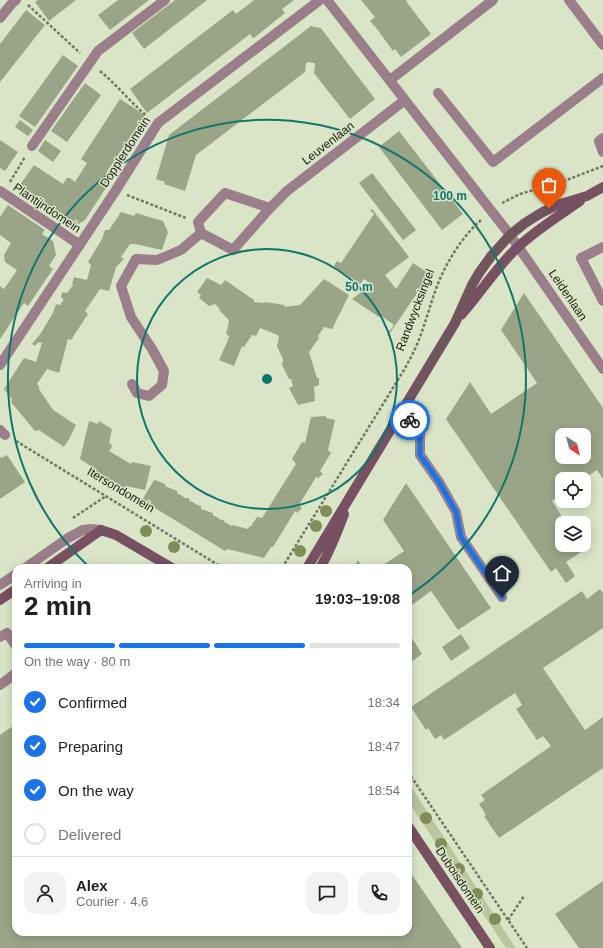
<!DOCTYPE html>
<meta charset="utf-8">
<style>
:root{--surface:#fff;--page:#f2f2f2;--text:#202124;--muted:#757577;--line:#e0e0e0;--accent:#1a73e8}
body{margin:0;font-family:Arial,sans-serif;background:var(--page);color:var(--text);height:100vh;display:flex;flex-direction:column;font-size:15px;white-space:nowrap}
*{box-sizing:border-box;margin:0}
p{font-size:13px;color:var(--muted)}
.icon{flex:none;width:22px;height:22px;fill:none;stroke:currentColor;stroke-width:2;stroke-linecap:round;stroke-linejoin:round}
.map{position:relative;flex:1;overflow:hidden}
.side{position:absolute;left:12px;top:564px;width:400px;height:372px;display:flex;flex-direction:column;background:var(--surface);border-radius:12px;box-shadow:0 2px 10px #0003}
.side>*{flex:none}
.needle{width:26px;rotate:144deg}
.tools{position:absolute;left:555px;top:428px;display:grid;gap:8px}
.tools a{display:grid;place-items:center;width:36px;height:36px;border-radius:8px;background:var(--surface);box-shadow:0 2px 10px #0003;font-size:20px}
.pin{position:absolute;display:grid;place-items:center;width:34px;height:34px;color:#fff;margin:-41px -17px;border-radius:50% 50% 50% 0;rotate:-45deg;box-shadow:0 0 4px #0007}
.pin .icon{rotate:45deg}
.courier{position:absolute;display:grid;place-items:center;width:40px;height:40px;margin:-20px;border:3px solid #1a73e8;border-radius:50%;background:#fff;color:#222;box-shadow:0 1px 5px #0007}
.head em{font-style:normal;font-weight:800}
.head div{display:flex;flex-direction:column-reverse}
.head{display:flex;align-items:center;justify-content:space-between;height:68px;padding:0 12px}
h1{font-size:26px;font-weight:800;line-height:30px}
.bar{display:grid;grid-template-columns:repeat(4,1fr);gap:6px 4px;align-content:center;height:48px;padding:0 12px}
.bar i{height:5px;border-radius:3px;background:var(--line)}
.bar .on{background:var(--accent)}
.bar p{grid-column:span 4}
.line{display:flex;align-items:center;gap:10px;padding:0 12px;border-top:1px solid var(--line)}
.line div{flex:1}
.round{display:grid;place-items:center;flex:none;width:42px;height:42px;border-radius:12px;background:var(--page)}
ol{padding:0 12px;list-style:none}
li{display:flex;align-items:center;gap:12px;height:44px}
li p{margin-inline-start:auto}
li .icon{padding:4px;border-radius:50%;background:var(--accent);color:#fff;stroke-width:4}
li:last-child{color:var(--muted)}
li i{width:22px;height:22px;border:2px solid var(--line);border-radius:50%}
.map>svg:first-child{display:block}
.grass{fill:#b7c69c}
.building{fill:#9aa588;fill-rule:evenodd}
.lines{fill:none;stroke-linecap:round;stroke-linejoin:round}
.path{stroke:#707864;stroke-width:2.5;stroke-dasharray:3 2;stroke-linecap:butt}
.lane{stroke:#9a7e8a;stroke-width:10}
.street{stroke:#9a7e8a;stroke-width:10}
.secondary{stroke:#775062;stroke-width:10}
.tree{fill:#7f8e59}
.done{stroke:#5b6250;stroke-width:4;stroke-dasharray:0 7.2}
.route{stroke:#1a73e8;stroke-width:5}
.ring{fill:none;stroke:#0f766e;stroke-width:2}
.labels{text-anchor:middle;stroke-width:3;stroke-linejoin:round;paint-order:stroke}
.street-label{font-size:12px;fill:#171b10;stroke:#d9e5c6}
.centre{fill:#0f766e;stroke:#d9e5c6;stroke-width:2}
.ring-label{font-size:12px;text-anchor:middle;font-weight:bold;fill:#0f766e;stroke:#d9e5c6;stroke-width:3;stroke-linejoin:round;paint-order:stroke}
</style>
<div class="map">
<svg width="603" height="948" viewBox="0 0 603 948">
<rect width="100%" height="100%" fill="#d9e5c6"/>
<path class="grass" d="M408 782 513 944 516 948H506L465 887 408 801Z"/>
<path class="building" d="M38 0H76L49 21 35 2Z
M118 0H149L110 30 98 15Z
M175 0H207L144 49 132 33Z
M254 0H294L282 9 285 13 254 38H253L250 34 147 113 130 89 233 10 236 14Z
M361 0H407L406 1 431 34 401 57 395 49 393 51 374 25V26L370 21 375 17Z
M26 10 45 25 0 82V44Z
M311 26 319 28 320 27 375 99 350 119 314 73 315 65 314 63 307 62 306 64 305 72 196 155 185 191 164 184 165 182 156 179 169 135Z
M63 55 78 66 35 127 19 116Z
M85 83 101 95 67 142 51 131Z
M120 99 145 115 106 173 113 177 85 220 82 222 78 224 74 225 70 223 17 189 34 165 63 184 67 178H70L75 182 87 163 81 159Z
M20 120 33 130 28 136 15 127Z
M399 131 463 214 442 230 379 147Z
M0 140 18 152 5 171 0 168Z
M45 140 61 151 53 162 38 151Z
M372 173 416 230 403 240 359 183Z
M8 205 45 230 42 234 53 241 56 255 49 266 53 269 28 306 24 303 0 339V286L4 289 17 270 5 262 4 255 11 243 0 235V217Z
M372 209 409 257 385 275 396 289 413 263 430 274 388 336 387 335 394 325 380 315 379 317 352 299 372 284 364 279 360 284 334 266 337 261 341 263 374 214 370 210Z
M121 212 134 216 136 213 163 221 168 232 162 250 135 244H130L121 257 124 259 116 267 109 291 100 289 85 311 88 314 71 340 68 339 59 373 47 369 37 384 39 386V389L53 410 76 425 69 439 64 447 39 430 35 431 11 402 12 399 4 389 24 358 36 362 42 343 38 342 35 346 32 344 41 333 53 313 56 304 60 305 64 299 61 298 62 292 67 293 73 285 72 284 74 277 87 280 91 265 88 262 102 239 105 230H109Z
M207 278 221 285 225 280 254 300V302L264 303 265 302 284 305 285 307 300 305 324 279 349 295 332 329 324 327 318 336 319 338 309 352 317 378H319V385L314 387 315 401 298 405 289 388 293 386 291 379H289L282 365 283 359 277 346 279 338 278 335 260 328 256 336 252 335 244 347 242 346 234 366 219 360 228 340 229 336 226 334 229 322 228 319 219 310 220 309 215 304 209 306 199 298 201 295 197 292Z
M524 293 603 408V479L597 470 584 479H562V494L552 501 566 523H562V545H581L584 550 566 562 575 576 566 583 556 568 551 572 446 419 470 382 491 414 537 383 501 330ZM562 435H584V457H562Z
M326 416V418L335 420 328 450 331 453 320 471 323 474 318 478 316 477 299 505 302 508 297 513 295 511 273 547H271L264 558 227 549 225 551 142 500 154 480H155L165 484 166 487H167L177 491 178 495 179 494 185 498H189L190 502 191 501 197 505 201 506V509L213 513V516H215L221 520H224L225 523H227L231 526 232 525 248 529 249 527 251 526 257 517 262 518 296 464 292 459 302 442 305 443 311 417Z
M89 421 98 424 99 421 112 429 109 443 111 444 112 447 109 451 131 464 132 462 151 466 145 490 126 486 123 488 90 469 91 466 80 459Z
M7 455 25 482 0 499V456L1 458Z
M406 483 491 608 458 630 431 591 408 608V568H379L404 551 383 520Z
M358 560 363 568H353Z
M600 589 603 593V628L543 668 585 730 603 717V768L499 838 484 816 486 815 479 804 485 800 481 795 551 746 543 736 537 740 516 709 522 705 515 693 444 740 441 735 435 739 428 728 426 730 411 707 582 591 587 599Z
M408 632 422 654 408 664Z
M461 634 470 648 451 661 442 647Z
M16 724V932H408V869L462 948H0V735Z
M603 881V948H579L555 914Z"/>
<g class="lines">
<path class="path" d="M28 5 80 53
M100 71C117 85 130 102 147 116
M10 182 25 157
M127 195 186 218
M502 203 520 194 564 181 603 166
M16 441 223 568
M73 518 106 496
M282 568 404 370C409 361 414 352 418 342 426 322 431 301 439 281 449 258 463 236 481 220
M408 772 527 948
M508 920 524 896"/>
<path class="lane" d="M569 0 603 45
M438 93 493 162 603 78
M603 138 599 141 603 152
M32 146 98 51 165 0
M603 247 581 258 603 301
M132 384 137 393 149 396 162 385 164 371 152 349 131 317 121 286 136 259 157 260 181 250 201 233
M400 414 420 426V455L439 482 456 512 461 537 502 597
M0 637 7 633 16 646
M0 685 16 673"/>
<path class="street" d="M327 0 510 235 533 268 603 369
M0 18 13 2 16 0
M390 80 493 0
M0 191 80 245
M270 208 233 250 201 233 198 222 225 193 270 208 287 191 405 100
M0 365 116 190 158 123 320 0
M0 430 5 435
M25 568 68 538 83 530 91 529 101 530
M0 585 16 574"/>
<path class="secondary" d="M461 315C481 293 496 267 518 247 537 229 559 216 580 201
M47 568 101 530 116 535 172 568
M307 568 455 323 472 285 479 273 492 255 510 235 525 223 541 213 557 205 587 196 603 187
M320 568C330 551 337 533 344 514
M0 600 16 589
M408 826 490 948"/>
</g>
<g class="tree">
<circle cx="326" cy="511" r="6"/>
<circle cx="316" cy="526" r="6"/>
<circle cx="146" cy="531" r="6"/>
<circle cx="174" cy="547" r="6"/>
<circle cx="300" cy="551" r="6"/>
<circle cx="426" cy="818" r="6"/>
<circle cx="441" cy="844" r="6"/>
<circle cx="459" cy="869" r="6"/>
<circle cx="477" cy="894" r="6"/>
<circle cx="495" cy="919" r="6"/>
</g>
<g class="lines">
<path class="done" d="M410 420 400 414 455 323 472 285 485 265 500 245 517 229 532 218 549 209"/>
<path class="route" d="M410 420 420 426V455L439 482 456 512 461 537 502 597"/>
</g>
<g class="ring">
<circle cx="267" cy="379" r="130"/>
<path d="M89 567A259 259 0 1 1 408 596"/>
</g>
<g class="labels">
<g class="street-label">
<text transform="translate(328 143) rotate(-38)" y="4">Leuvenlaan</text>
<text transform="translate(125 152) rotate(-57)" y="4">Dopplerdomein</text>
<text transform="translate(47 208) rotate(34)" y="4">Plantijndomein</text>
<text transform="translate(568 295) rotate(56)" y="4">Leidenlaan</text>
<text transform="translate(415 310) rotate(-69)" y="4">Randwycksingel</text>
<text transform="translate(121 490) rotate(31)" y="4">Itersondomein</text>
<text transform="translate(460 880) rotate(56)" y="4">Duboisdomein</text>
</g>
</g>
<circle cx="267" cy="379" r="6" class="centre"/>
<g class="ring-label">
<text x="450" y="200">100 m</text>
<text x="359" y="291">50 m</text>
</g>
</svg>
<div class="tools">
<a><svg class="needle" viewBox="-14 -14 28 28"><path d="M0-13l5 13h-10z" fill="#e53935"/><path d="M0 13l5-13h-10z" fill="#757577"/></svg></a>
<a><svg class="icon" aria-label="locate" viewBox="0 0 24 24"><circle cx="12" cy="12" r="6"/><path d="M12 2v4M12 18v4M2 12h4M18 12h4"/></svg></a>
<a><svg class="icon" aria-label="layers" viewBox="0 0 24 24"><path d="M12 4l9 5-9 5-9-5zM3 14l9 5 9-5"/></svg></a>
</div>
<div class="pin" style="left:549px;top:209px;background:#ea580c"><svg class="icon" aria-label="bag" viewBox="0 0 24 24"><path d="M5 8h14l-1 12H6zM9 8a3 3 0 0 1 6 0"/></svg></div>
<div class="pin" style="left:502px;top:597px;background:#1f2937"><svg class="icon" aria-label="home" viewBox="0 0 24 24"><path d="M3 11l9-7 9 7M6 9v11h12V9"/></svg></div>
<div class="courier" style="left:410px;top:420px"><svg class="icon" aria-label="bike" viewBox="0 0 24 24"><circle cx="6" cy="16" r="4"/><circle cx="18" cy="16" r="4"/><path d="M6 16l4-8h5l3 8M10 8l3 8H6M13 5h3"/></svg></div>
<section class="side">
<div class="head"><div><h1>2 min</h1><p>Arriving in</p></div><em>19:03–19:08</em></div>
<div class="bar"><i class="on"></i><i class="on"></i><i class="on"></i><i></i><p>On the way · 80 m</p></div>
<ol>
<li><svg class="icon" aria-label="check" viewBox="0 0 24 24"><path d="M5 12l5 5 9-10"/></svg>Confirmed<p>18:34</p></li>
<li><svg class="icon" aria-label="check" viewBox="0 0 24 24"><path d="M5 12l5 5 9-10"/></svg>Preparing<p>18:47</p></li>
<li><svg class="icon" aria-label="check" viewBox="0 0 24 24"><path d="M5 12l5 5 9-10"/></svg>On the way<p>18:54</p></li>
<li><i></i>Delivered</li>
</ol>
<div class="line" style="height:72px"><a class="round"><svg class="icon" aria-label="person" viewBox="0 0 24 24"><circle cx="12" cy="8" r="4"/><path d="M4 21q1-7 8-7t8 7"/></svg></a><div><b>Alex</b><p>Courier · 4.6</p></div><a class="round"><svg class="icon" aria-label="chat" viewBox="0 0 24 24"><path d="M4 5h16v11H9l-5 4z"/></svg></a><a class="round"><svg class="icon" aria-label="phone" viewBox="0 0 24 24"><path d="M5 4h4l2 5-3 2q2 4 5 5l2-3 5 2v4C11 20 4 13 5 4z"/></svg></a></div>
</section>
</div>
